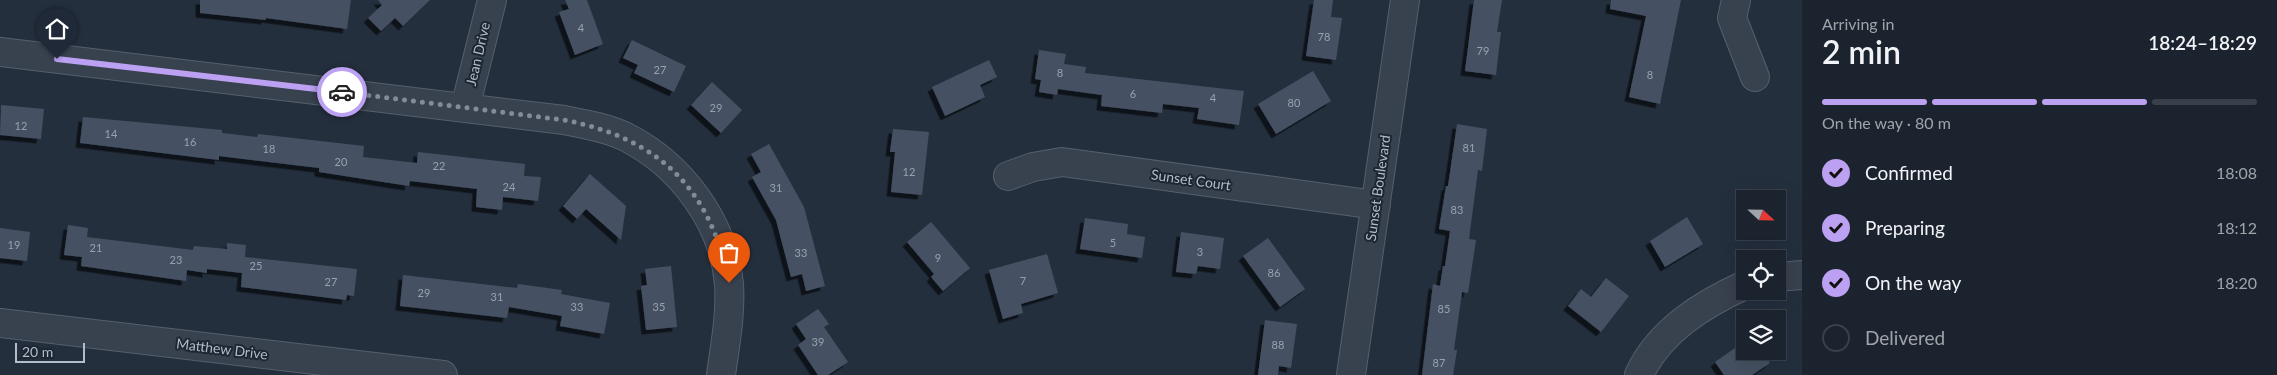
<!DOCTYPE html>
<meta charset="utf-8">
<style>
:root{--surface:#1b232e;--page:#242b36;--text:#f1f3f6;--muted:#a0a4aa;--line:#39404a;--accent:#bca0f2}
body{margin:0;font-family:Lato,sans-serif;background:var(--page);color:var(--text);height:100vh;display:flex;flex-direction:column;font-size:19px;white-space:nowrap}
*{box-sizing:border-box;margin:0}
p{font-size:16px;color:var(--muted)}
.icon{flex:none;width:28px;height:28px;fill:none;stroke:currentColor;stroke-width:2;stroke-linecap:round;stroke-linejoin:round}
.map{position:relative;flex:1;overflow:hidden}
.panel{display:flex;flex-direction:column;background:var(--surface);width:475px}
.panel>*{flex:none}
.needle{width:32px;rotate:112deg}
.tools{position:absolute;left:1736px;top:190px;display:grid;gap:10px}
.tools a{display:grid;place-items:center;width:50px;height:50px;border-radius:0px;background:var(--surface);box-shadow:0 5px 20px #0002,0 0 0 1px var(--line);font-size:25px}
.scale{position:absolute;left:15px;bottom:12px;width:70px;box-sizing:border-box;padding-left:5px;border:2px solid #b4bcc9;border-top:0;font-size:14px;line-height:18px;white-space:nowrap;color:#b4bcc9;-webkit-text-stroke:4px #1d2633;paint-order:stroke}
.pin{position:absolute;display:grid;place-items:center;width:42px;height:42px;color:#fff;margin:-51px -21px;border-radius:50% 50% 50% 0;rotate:-45deg;box-shadow:0 0 5px #0007}
.pin .icon{rotate:45deg}
.courier{position:absolute;display:grid;place-items:center;width:50px;height:50px;margin:-25px;border:4px solid #bca0f2;border-radius:50%;background:#fff;color:#222;box-shadow:0 1px 6px #0007}
.headline em{font-style:normal;font-weight:600}
.headline div{display:flex;flex-direction:column-reverse}
.headline{display:flex;align-items:center;justify-content:space-between;height:85px;padding:0 20px}
h1{font-size:32px;font-weight:600;line-height:38px}
.bar{display:grid;grid-template-columns:repeat(4,1fr);gap:8px 5px;align-content:center;height:60px;padding:0 20px}
.bar i{height:6px;border-radius:4px;background:var(--line)}
.bar .selected{background:var(--accent)}
.bar p{grid-column:span 4}
ol{padding:0 20px;list-style:none}
li{display:flex;align-items:center;gap:15px;height:55px}
li p{margin-inline-start:auto}
li .icon{padding:5px;border-radius:50%;background:var(--accent);color:#111;stroke-width:4}
li:last-child{color:var(--muted)}
li i{width:28px;height:28px;border:2px solid var(--line);border-radius:50%}
main{display:flex;flex:1;min-height:0}
.map>svg:first-child{display:block}
.building{fill:#455162;filter:url(#shadow)}
.lines{fill:none;stroke-linecap:round;stroke-linejoin:round}
.minor-casing{stroke:#565f6c;stroke-width:30}
.minor{stroke:#38414e;stroke-width:28}
.done{stroke:#828b98;stroke-width:5;stroke-dasharray:0 9}
.route{stroke:#bca0f2;stroke-width:6}
.labels{text-anchor:middle;stroke-width:4;stroke-linejoin:round;paint-order:stroke}
.number-label{font-size:11px;fill:#98a1af}
.street-label{font-size:14px;fill:#b4bcc9;stroke:#1d2633}
</style>
<main>
<div class="map">
<svg width="1802" height="375" viewBox="0 0 1802 375">
<defs>
<filter id="shadow"><feDropShadow dx="-4.5" dy="4.5" stdDeviation="0" flood-color="#0009"/></filter>
</defs>
<rect width="100%" height="100%" fill="#242f3e"/>
<path class="building" d="M200 0H351L347 29 266 18V20L200 13Z
M378 0H430L403 26 395 18 381 31 368 18 382 5Z
M565 0H587L603 44 575 55 559 12 569 9Z
M1314 0H1333L1331 17 1342 18 1336 60 1306 56Z
M1474 0H1502L1497 32H1501L1496 75 1465 71Z
M1611 0H1681L1660 104 1629 97 1646 16 1610 9Z
M632 40 686 66 674 92 634 73 638 65 623 58Z
M1039 50 1066 54 1064 64 1086 67 1085 73 1244 91 1239 125 1197 119 1199 108 1163 104 1162 113 1101 106 1102 95 1058 89 1057 95 1039 92 1041 80 1035 79Z
M989 60 997 77 980 85 985 97 945 116 932 87Z
M1313 71 1331 101 1276 134 1258 104Z
M712 82 742 110 721 133 691 105Z
M1 105 44 109 41 139 0 135Z
M83 117 222 130V133L257 137 258 134 364 146 363 157 417 163 418 152 525 164 524 176 541 177 538 201 503 197 502 210 476 207 477 189 410 181 409 186 319 172V168L219 156V160L80 143Z
M1457 124 1487 129 1482 171 1478 170 1469 239 1476 240 1468 293 1462 292 1454 350H1457L1453 375H1422L1433 284 1440 286 1443 266H1445L1450 231 1439 229 1446 186H1448Z
M893 129 929 132 922 195 891 192 895 152H890Z
M769 144 804 207 825 286 806 291 802 274 791 277 776 220 752 177 761 172 751 154Z
M590 174 626 206 621 240 586 209 577 219 563 206Z
M1687 217 1703 244 1665 267 1650 241Z
M1085 218 1128 224 1127 234 1145 237 1142 258 1080 249Z
M931 222 970 268 943 291 931 277 934 274 907 242Z
M68 225 88 228 87 237 193 250 194 246 227 249V243L246 245 245 257 357 269 354 296 347 295 346 300 241 287 242 273 207 269V273L187 270 186 281 81 266 82 257 64 255Z
M0 228 30 232 27 261 0 258Z
M1181 232 1224 238 1220 269 1198 266 1196 274 1176 272Z
M1268 238 1305 289 1280 307 1243 256Z
M1047 254 1058 293 1021 304 1023 313 1003 319 989 270Z
M671 266 677 327 646 330 641 286 647 285 645 269Z
M403 275 517 288 518 284 562 290 561 294 610 303 604 334 560 326 562 316 509 307 507 318 400 306Z
M1606 278 1629 296 1601 332 1568 306 1581 289 1591 297Z
M818 309 829 324 824 327 848 362 828 375H818L798 345 806 339 796 324Z
M1265 320 1297 324 1291 368 1279 366 1278 375H1258Z
M1745 341V351H1762L1770 363 1752 375H1724L1715 362Z"/>
<g class="lines">
<g class="minor-casing">
<path id="minor" d="M1736 0 1732 18 1755 77
M0 52 564 120C585 124 607 128 626 137 681 165 724 222 729 284 731 315 725 345 721 375
M465 108 492 0
M1008 176 1033 167 1062 162 1376 205
M1778 277 1802 275
M0 323 443 375
M1351 375 1405 0
M1639 375C1659 331 1703 304 1745 285"/>
</g>
<use href="#minor" class="minor"/>
</g>
<g class="lines">
<path class="done" d="M342 92 564 120C658 138 711 188 729 283"/>
<path class="route" d="M57 59 342 92"/>
</g>
<g class="labels">
<g class="number-label">
<text x="581" y="32">4</text>
<text x="1324" y="41">78</text>
<text x="1483" y="55">79</text>
<text x="660" y="74">27</text>
<text x="1060" y="77">8</text>
<text x="1650" y="79">8</text>
<text x="1133" y="98">6</text>
<text x="1213" y="102">4</text>
<text x="1294" y="107">80</text>
<text x="716" y="112">29</text>
<text x="21" y="130">12</text>
<text x="111" y="138">14</text>
<text x="190" y="146">16</text>
<text x="1469" y="152">81</text>
<text x="269" y="153">18</text>
<text x="341" y="166">20</text>
<text x="439" y="170">22</text>
<text x="909" y="176">12</text>
<text x="509" y="191">24</text>
<text x="776" y="192">31</text>
<text x="1457" y="214">83</text>
<text x="1113" y="247">5</text>
<text x="14" y="249">19</text>
<text x="96" y="252">21</text>
<text x="1200" y="256">3</text>
<text x="801" y="257">33</text>
<text x="938" y="262">9</text>
<text x="176" y="264">23</text>
<text x="256" y="270">25</text>
<text x="1274" y="277">86</text>
<text x="1023" y="285">7</text>
<text x="331" y="286">27</text>
<text x="424" y="297">29</text>
<text x="497" y="301">31</text>
<text x="577" y="311">33</text>
<text x="659" y="311">35</text>
<text x="1444" y="313">85</text>
<text x="818" y="346">39</text>
<text x="1278" y="349">88</text>
<text x="1439" y="367">87</text>
</g>
<g class="street-label">
<text transform="translate(478 54) rotate(-77)" y="5">Jean Drive</text>
<text transform="translate(1191 180) rotate(8)" y="5">Sunset Court</text>
<text transform="translate(1378 188) rotate(-82)" y="5">Sunset Boulevard</text>
<text transform="translate(222 349) rotate(7)" y="5">Matthew Drive</text>
</g>
</g>
</svg>
<div class="tools">
<a><svg class="needle" viewBox="-14 -14 28 28"><path d="M0-13l5 13h-10z" fill="#e53935"/><path d="M0 13l5-13h-10z" fill="#a0a4aa"/></svg></a>
<a><svg class="icon" aria-label="locate" viewBox="0 0 24 24"><circle cx="12" cy="12" r="6"/><path d="M12 2v4M12 18v4M2 12h4M18 12h4"/></svg></a>
<a><svg class="icon" aria-label="layers" viewBox="0 0 24 24"><path d="M12 4l9 5-9 5-9-5zM3 14l9 5 9-5"/></svg></a>
</div>
<div class="scale">20 m</div>
<div class="pin" style="left:729px;top:283px;background:#ea580c"><svg class="icon" aria-label="bag" viewBox="0 0 24 24"><path d="M5 8h14l-1 12H6zM9 8a3 3 0 0 1 6 0"/></svg></div>
<div class="pin" style="left:57px;top:59px;background:#1f2937"><svg class="icon" aria-label="home" viewBox="0 0 24 24"><path d="M3 11l9-7 9 7M6 9v11h12V9"/></svg></div>
<div class="courier" style="left:342px;top:92px"><svg class="icon" aria-label="car" viewBox="0 0 24 24"><path d="M5 17H2v-5l4-1 3-4h7l3 4 3 1v5h-3M9 17h6M6 11h13"/><circle cx="7" cy="17" r="2"/><circle cx="17" cy="17" r="2"/></svg></div>
</div>
<section class="panel">
<div class="headline"><div><h1>2 min</h1><p>Arriving in</p></div><em>18:24–18:29</em></div>
<div class="bar"><i class="selected"></i><i class="selected"></i><i class="selected"></i><i></i><p>On the way · 80 m</p></div>
<ol>
<li><svg class="icon" aria-label="check" viewBox="0 0 24 24"><path d="M5 12l5 5 9-10"/></svg>Confirmed<p>18:08</p></li>
<li><svg class="icon" aria-label="check" viewBox="0 0 24 24"><path d="M5 12l5 5 9-10"/></svg>Preparing<p>18:12</p></li>
<li><svg class="icon" aria-label="check" viewBox="0 0 24 24"><path d="M5 12l5 5 9-10"/></svg>On the way<p>18:20</p></li>
<li><i></i>Delivered</li>
</ol>
</section>
</main>
